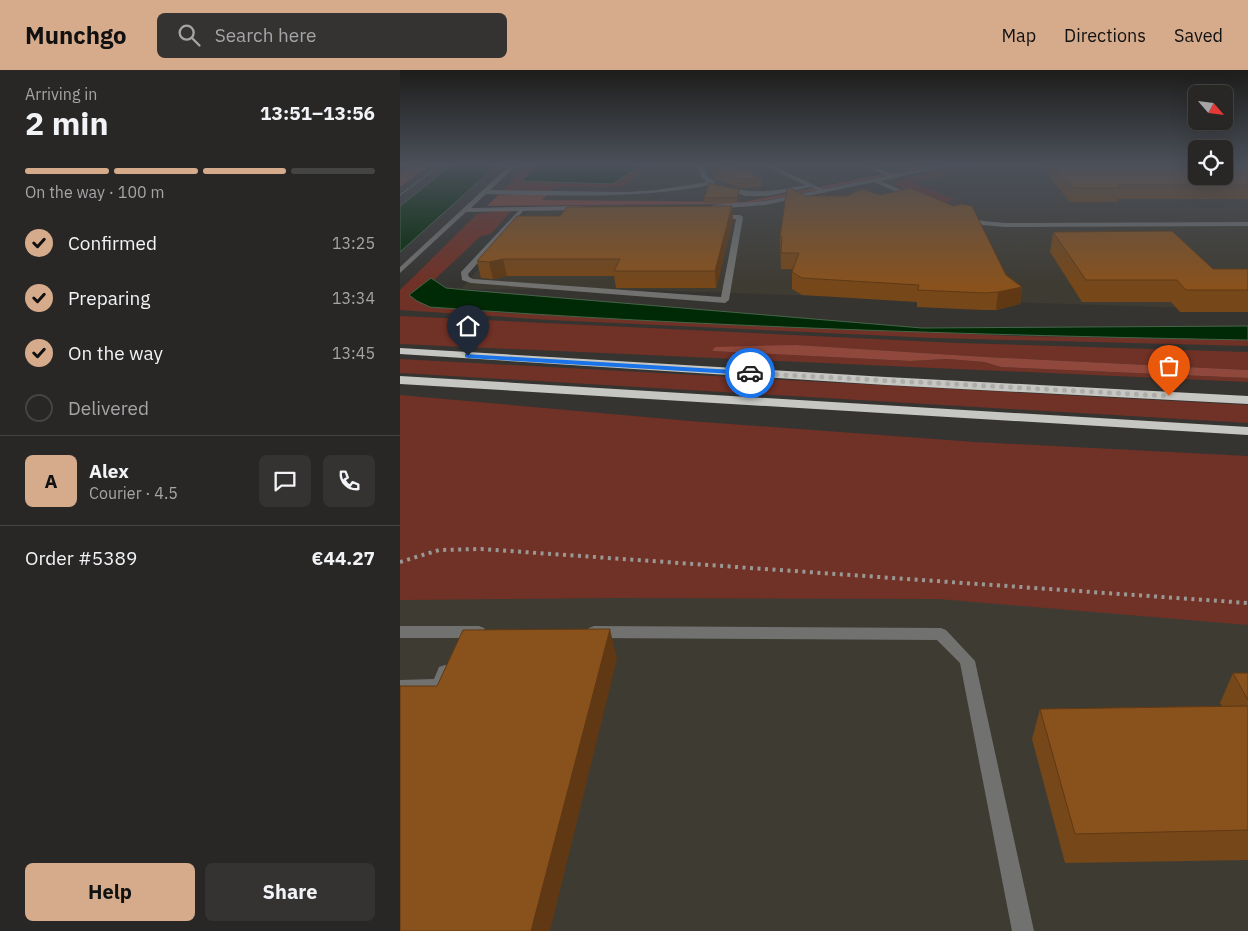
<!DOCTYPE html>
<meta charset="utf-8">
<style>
:root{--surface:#282725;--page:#343332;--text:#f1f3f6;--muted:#a5a5a7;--line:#444442;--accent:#d6ab8b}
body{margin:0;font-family:"IBM Plex Sans",sans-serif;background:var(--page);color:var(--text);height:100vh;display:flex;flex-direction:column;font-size:19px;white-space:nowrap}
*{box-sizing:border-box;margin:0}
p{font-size:16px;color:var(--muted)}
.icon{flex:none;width:28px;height:28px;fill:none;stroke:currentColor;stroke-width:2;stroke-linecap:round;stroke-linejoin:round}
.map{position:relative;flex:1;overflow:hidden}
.details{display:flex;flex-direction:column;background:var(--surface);width:400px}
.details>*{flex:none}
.needle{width:32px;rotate:118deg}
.controls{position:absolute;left:788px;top:15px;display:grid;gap:10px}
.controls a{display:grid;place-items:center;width:45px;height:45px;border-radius:8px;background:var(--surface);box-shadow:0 5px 20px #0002,0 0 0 1px var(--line);font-size:25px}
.pin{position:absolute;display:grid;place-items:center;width:42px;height:42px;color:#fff;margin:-51px -21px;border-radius:50% 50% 50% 0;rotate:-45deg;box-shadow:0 0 5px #0007}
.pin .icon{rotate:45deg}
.courier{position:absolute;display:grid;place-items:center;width:50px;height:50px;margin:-25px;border:4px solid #1a73e8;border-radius:50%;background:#fff;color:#222;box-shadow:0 1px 6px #0007}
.overview em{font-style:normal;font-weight:700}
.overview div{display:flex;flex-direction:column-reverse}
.overview{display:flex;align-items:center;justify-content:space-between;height:85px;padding:0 25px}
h1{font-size:32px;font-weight:700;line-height:38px}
.bar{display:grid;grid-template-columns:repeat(4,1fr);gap:8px 5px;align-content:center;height:60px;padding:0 25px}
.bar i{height:6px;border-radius:4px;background:var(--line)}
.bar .on{background:var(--accent)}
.bar p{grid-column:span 4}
.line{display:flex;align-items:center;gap:12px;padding:0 25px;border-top:1px solid var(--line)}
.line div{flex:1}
.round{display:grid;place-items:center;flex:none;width:52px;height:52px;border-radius:8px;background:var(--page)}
ol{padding:0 25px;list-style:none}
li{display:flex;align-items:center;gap:15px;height:55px}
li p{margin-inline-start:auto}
li .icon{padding:5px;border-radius:50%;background:var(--accent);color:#111;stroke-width:4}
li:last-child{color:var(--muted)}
li i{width:28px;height:28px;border:2px solid var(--line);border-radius:50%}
.primary-button{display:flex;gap:10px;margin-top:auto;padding:10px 25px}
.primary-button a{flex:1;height:58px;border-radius:8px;background:var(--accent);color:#111;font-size:20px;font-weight:700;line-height:58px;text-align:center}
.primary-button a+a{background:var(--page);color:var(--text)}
header{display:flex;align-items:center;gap:30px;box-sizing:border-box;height:70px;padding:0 25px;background:var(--accent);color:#111}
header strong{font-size:24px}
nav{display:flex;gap:28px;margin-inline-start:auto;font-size:18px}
.search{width:350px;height:45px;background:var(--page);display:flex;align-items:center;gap:12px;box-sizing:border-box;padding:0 18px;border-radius:8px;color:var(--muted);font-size:19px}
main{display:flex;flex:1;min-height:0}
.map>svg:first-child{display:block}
.built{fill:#3e3b32}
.green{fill:#703126}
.forest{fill:#8f483b}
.water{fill:#002a05;stroke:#47644a}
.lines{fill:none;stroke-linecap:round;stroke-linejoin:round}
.path-far1{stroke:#999895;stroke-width:2;stroke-dasharray:1 2;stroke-linecap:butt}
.path{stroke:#999895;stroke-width:4;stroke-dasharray:3 4.5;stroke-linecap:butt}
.lane{fill:#717270;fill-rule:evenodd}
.street{fill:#717270;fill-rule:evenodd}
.highway{fill:#c6c7c3;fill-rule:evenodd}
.wall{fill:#764719}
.shaded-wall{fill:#603914}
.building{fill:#89521d;stroke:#603914}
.route{fill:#1a73e8}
.done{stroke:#adaca9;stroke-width:5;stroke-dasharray:0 9}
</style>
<header>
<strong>Munchgo</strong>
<div class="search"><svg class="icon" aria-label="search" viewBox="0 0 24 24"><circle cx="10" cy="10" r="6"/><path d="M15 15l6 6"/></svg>Search here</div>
<nav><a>Map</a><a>Directions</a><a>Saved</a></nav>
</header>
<main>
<section class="details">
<div class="overview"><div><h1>2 min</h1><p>Arriving in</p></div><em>13:51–13:56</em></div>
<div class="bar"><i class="on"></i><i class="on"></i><i class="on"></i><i></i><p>On the way · 100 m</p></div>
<ol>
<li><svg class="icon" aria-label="check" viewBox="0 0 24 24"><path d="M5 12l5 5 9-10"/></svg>Confirmed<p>13:25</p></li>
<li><svg class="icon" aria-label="check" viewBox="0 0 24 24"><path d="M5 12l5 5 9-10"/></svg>Preparing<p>13:34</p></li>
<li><svg class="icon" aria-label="check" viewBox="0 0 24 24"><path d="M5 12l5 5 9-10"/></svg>On the way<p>13:45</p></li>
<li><i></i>Delivered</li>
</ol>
<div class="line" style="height:90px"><b class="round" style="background:var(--accent);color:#111">A</b><div><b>Alex</b><p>Courier · 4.5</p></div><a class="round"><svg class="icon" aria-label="chat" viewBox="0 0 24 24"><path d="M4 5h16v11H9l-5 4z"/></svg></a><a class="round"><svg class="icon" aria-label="phone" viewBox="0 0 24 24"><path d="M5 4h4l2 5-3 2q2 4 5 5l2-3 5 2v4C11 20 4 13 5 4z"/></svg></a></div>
<div class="line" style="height:65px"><div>Order #5389</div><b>€44.27</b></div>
<div class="primary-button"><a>Help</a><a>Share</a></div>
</section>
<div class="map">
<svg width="848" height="861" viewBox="0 0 848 861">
<rect width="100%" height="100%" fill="#353431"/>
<path class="built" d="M169 95H796V106H824L848 95V240L243 220 61 219Z
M531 523 848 546V861H0V527Z"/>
<path class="green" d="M128 95H137L122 111 212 114 242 95H253L221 117H156L151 121 103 120Z
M559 95H577L579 98 512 112 555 130 538 133 492 114 502 109Z
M98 141H111L91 164 81 166 34 210 31 208 9 225 30 237 107 243 614 266 848 270V276L533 268 150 250 0 240V220L77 144Z
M0 246 558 273 848 282V300L586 287 397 275 312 281 510 291 547 289 584 292 601 297 848 308V312L0 274Z
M0 289 848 335V353L0 303Z
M0 325 290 351 575 372 848 386V555L538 529 213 528 0 530Z"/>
<path class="forest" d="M11 95H30L0 117V103Z
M523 96 530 97 367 130 335 134 87 136 98 125H147L142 130 344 132Z
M397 275 586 287 848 300V308L601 297 584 292 547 289 510 291 312 281 315 277Z"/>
<path class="water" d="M52 95H97L0 182V136Z
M137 95H242L212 114 122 111Z
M31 208 46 218 66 220 522 258 848 256V270C575 265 302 257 30 237L17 231 9 225Z"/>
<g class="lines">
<path class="path-far1" d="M0 125 40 95"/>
<path class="path" d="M0 492 39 480 81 479 848 533"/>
<path class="lane" d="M296 95H302L308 107 315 112V114C239 130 161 125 84 124L81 122 84 120 225 122 257 120 307 112 302 108Z
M364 95H371L427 121 424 123 411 117 368 126H346L321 118 324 116C354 125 375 121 405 115Z
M462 95H469L498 107 493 108Z
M122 137 125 139 124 140 68 204 69 207 73 209 321 227 336 149H315L312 147 315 145H340L343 147 329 230 325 233 71 213 62 210 61 202Z
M0 556H79L84 558 87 562 84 566 79 568H0Z
M194 556 541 558 546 560 575 591 634 861H612L560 593 537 570 194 568 189 566 186 562 189 558Z
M45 595 51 597 53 601 45 619 0 622V610L34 609 39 597Z"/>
<path class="street" d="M110 95H117L71 138 182 136 185 138 182 140 66 142 0 203V197Z
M541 95H551L481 111 517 127V129L515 130 474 112 365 135 314 139 311 137 314 135 365 131Z
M566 146 583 151 605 153 848 152V156L605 157 582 155 564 149 563 148Z"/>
<path class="highway" d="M0 278 486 307 848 326V334L486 315 0 284Z
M0 306 848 357V365L0 314Z"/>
</g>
<path class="wall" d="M640 95H848V129H718L717 132H670Z
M312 99 361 108 362 117 340 118 313 108Z
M339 119V124L337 132 304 133V128Z
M480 125 622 217 620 234 596 240H582L517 237V232L402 225 392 219V202L393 199H381L380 167 406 126Z
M332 136 333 151 316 218H216L214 206H107L93 209 81 208 77 191 160 146Z
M653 162 813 199H848V242H780L771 232H682L650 182Z
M833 603H848V790L665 793 632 669 640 639 822 636 820 633Z"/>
<path class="shaded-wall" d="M339 119V124L337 132V127Z
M332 136 333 151 316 218 315 201Z
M103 189 107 206 93 209 89 192Z
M622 217 620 234 596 240 598 222Z
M210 559 217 589 150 861H131Z"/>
<path class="building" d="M334 95 361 108 340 109 312 99Z
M653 95H796V106H824V95H848V115H717L720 118H673Z
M309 113 339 119 337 127 304 128Z
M387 118H390L406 126H447L462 119 480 125 511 118 553 136 562 134 572 136 606 205 622 217 598 222 585 223 518 220 519 215 402 208 392 202 399 183H381L382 167H380Z
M332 136 315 201H214L220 189H103L89 192 77 191 117 146H160L167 137Z
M772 161 813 199H848V220H786L777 210H686L653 162Z
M210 559 131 861H0V616H37L63 560Z
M833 603H848V630Z
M848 636V760L675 764 640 639Z"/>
<linearGradient id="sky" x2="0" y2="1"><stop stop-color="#1d1d1b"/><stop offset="0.44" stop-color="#4b505a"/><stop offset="1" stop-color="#4b505a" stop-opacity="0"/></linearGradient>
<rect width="848" height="215" fill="url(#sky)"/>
<path class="route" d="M65 284 350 301 353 303 350 305 68 288 65 287Z"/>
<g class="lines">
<path class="done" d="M350 303 769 326"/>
</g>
</svg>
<div class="controls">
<a><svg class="needle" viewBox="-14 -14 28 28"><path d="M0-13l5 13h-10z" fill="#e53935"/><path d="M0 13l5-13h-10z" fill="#a5a5a7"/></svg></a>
<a><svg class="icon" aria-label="locate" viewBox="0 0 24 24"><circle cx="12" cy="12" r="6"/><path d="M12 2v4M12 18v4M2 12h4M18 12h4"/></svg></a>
</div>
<div class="pin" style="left:769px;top:326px;background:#ea580c"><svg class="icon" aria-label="bag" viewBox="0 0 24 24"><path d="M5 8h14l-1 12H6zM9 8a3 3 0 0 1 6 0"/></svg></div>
<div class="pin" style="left:68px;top:286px;background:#1f2937"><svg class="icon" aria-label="home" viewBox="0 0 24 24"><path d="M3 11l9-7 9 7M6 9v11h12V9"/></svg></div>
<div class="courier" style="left:350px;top:303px"><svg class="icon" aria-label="car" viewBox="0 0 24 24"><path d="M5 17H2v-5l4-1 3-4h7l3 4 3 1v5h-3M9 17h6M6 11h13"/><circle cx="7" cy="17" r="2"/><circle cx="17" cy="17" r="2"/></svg></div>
</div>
</main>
